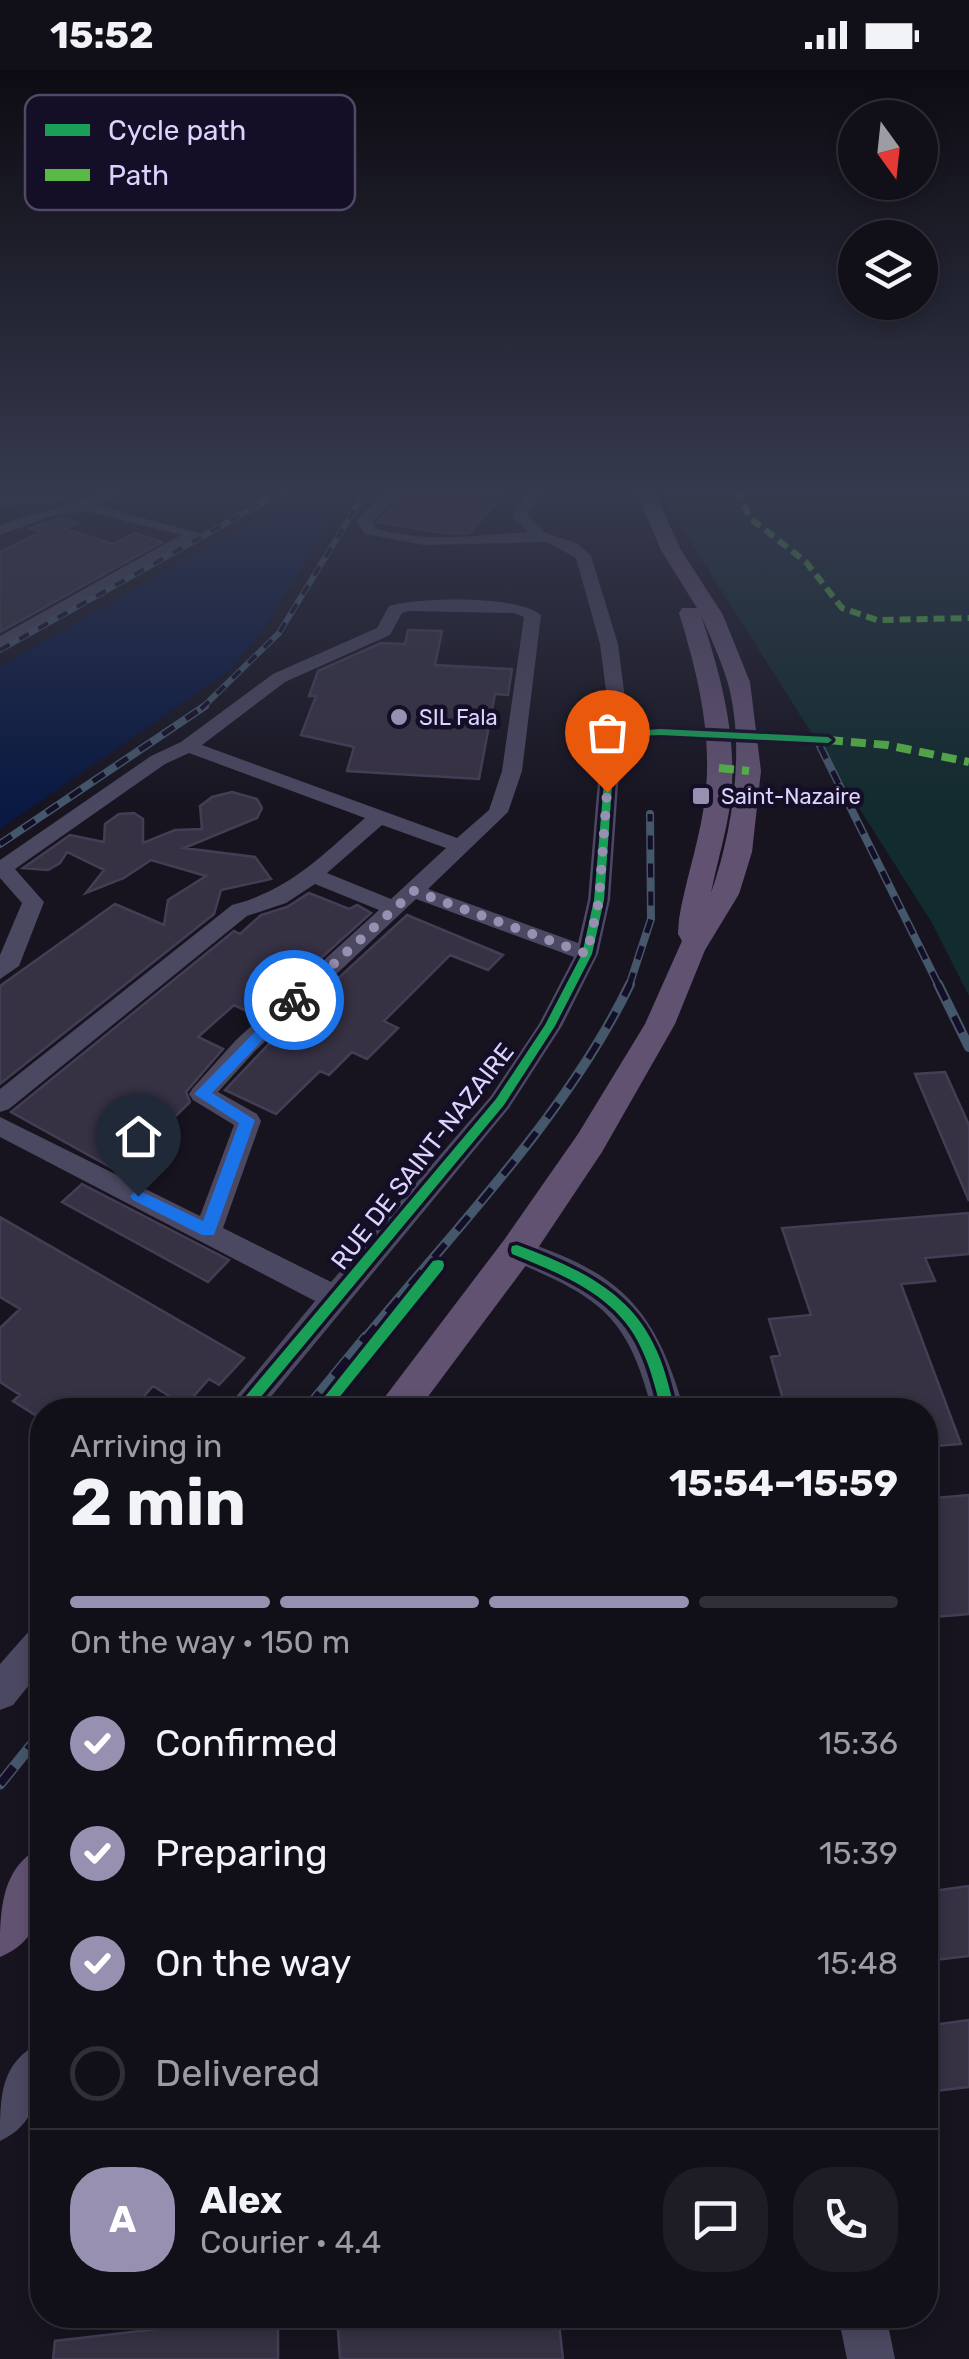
<!DOCTYPE html>
<meta charset="utf-8">
<style>
:root{--surface:#110f18;--page:#1e1d25;--text:#f1f3f6;--muted:#9c9ca2;--line:#302f37;--accent:#9790b1}
body{margin:0;font-family:Rubik,sans-serif;background:var(--page);color:var(--text);height:100vh;display:flex;flex-direction:column;font-size:38px;white-space:nowrap}
*{box-sizing:border-box;margin:0}
p{font-size:32px;color:var(--muted)}
.icon{flex:none;width:55px;height:55px;fill:none;stroke:currentColor;stroke-width:2;stroke-linecap:round;stroke-linejoin:round}
.map{position:relative;flex:1;overflow:hidden}
.side{position:absolute;left:30px;top:1328px;width:908px;height:930px;display:flex;flex-direction:column;background:var(--surface);border-radius:40px;box-shadow:0 5px 15px #0003,0 0 0 2px var(--line)}
.side>*{flex:none}
.needle{width:65px;rotate:165deg}
.tools{position:absolute;left:838px;top:30px;display:grid;gap:20px}
.tools a{display:grid;place-items:center;width:100px;height:100px;border-radius:50%;background:var(--surface);box-shadow:0 5px 15px #0003,0 0 0 2px var(--line);font-size:50px}
.pin{position:absolute;display:grid;place-items:center;width:85px;height:85px;color:#fff;margin:-102px -42px;border-radius:50% 50% 50% 0;rotate:-45deg;box-shadow:0 0 10px #0007}
.pin .icon{rotate:45deg}
.courier{position:absolute;display:grid;place-items:center;width:100px;height:100px;margin:-50px;border:8px solid #1a73e8;border-radius:50%;background:#fff;color:#222;box-shadow:0 2px 12px #0007}
.overview em{font-style:normal;font-weight:700}
.overview div{display:flex;flex-direction:column-reverse}
.overview{display:flex;align-items:center;justify-content:space-between;height:170px;padding:0 40px}
h1{font-size:65px;font-weight:700;line-height:75px}
.bar{display:grid;grid-template-columns:repeat(4,1fr);gap:15px 10px;align-content:center;height:120px;padding:0 40px}
.bar i{height:12px;border-radius:8px;background:var(--line)}
.bar .on{background:var(--accent)}
.bar p{grid-column:span 4}
.line{display:flex;align-items:center;gap:25px;padding:0 40px;border-top:2px solid var(--line)}
.line div{flex:1}
.round{display:grid;place-items:center;flex:none;width:105px;height:105px;border-radius:40px;background:var(--page)}
ol{padding:0 40px;list-style:none}
li{display:flex;align-items:center;gap:30px;height:110px}
li p{margin-inline-start:auto}
li .icon{padding:10px;border-radius:50%;background:var(--accent);color:#fff;stroke-width:4}
li:last-child{color:var(--muted)}
li i{width:55px;height:55px;border:5px solid var(--line);border-radius:50%}
.status{display:flex;justify-content:space-between;align-items:center;height:70px;padding:0 50px;background:var(--surface);direction:ltr}
.status svg{height:28px;fill:currentColor}
.map>svg:first-child{display:block}
.green{fill:#122b2e}
.water{fill:#091942}
.building{fill:#363143;stroke:#443e55;stroke-width:2.5}
.lines{fill:none;stroke-linecap:round;stroke-linejoin:round}
.minor{fill:#4b4861;fill-rule:evenodd}
.major{fill:#615272;fill-rule:evenodd}
.rail-far3-casing{stroke:#45576b;stroke-width:6}
.rail-far2-casing{stroke:#45576b;stroke-width:8}
.rail-far1-casing{stroke:#45576b;stroke-width:10}
.rail-casing{stroke:#45576b;stroke-width:11}
.rail-far3{stroke:#140e26;stroke-width:4;stroke-dasharray:11;stroke-linecap:butt}
.rail-far2{stroke:#140e26;stroke-width:5;stroke-dasharray:14;stroke-linecap:butt}
.rail-far1{stroke:#140e26;stroke-width:6;stroke-dasharray:18;stroke-linecap:butt}
.rail{stroke:#140e26;stroke-width:8;stroke-dasharray:22;stroke-linecap:butt}
.quiet-far1{stroke:#58b947;stroke-width:6;stroke-dasharray:11 6;stroke-linecap:butt}
.quiet{stroke:#58b947;stroke-width:8;stroke-dasharray:15 8;stroke-linecap:butt}
.cycleway-casing{stroke:#140e26;stroke-width:7}
.cycleway{fill:#1a9f57;fill-rule:evenodd}
.route{fill:#1a73e8}
.done{stroke:#9790b1;stroke-width:10;stroke-dasharray:0 18}
.poi-dot{fill:#9790b1;stroke:#140e26;stroke-width:4}
.labels{text-anchor:middle;stroke-width:9;stroke-linejoin:round;paint-order:stroke}
.far-poi-label{font-size:22px;fill:#dcd3ff;stroke:#140e26;text-anchor:start}
.street-label{font-size:25px;fill:#dcd3ff;stroke:#140e26}
.key{fill:#140e26;stroke:#504967;stroke-width:2.5}
.key-label{font-size:28px;fill:#dcd3ff}
</style>
<div class="status"><b>15:52</b><svg viewBox="0 0 49 12"><path d="M0 12V9h3v3zM5 12V6h3v6zM10 12V3h3v9zM15 12V0h3v12zM26 1h20v11H26zM47 4h2v5h-2z"/></svg></div>
<div class="map">
<svg width="969" height="2289" viewBox="0 0 969 2289">
<rect width="100%" height="100%" fill="#171420"/>
<path class="green" d="M657 419H969V926L932 853Z"/>
<path class="water" d="M308 419 345 427 265 558 229 601 0 759V596Z"/>
<path class="building" d="M408 419H509L469 463H444L377 452Z
M61 448 77 453 65 459 113 474 135 463 162 472 0 562V482L41 462 30 458Z
M408 560 442 561 435 595 512 599 508 625 495 624 479 709 347 701 354 677 301 665 316 626H309L318 601 381 573 405 574Z
M232 722 257 729 262 738 257 748 184 778 255 787 271 809 221 820 214 844 0 1014V916L115 834 164 855 168 830 206 806 151 790 124 808 86 823 104 800 67 782 60 793 48 800 23 798 70 765 104 772 105 754 119 744 134 743 143 749V773L175 760 202 759 200 736 212 727Z
M309 823 349 839 357 835 371 843 257 946 234 935 198 967 223 979 186 1022 190 1032 126 1095 129 1098 121 1103 11 1042 234 861 240 864 261 845 287 837Z
M407 845 503 885 488 900 450 885 384 951 398 958 367 989 352 982 329 1005 320 1001 276 1044 225 1020 284 958Z
M945 1002 969 1055V1131L915 1004Z
M82 1114 229 1190 208 1212 62 1132Z
M969 1143V1184L925 1188 935 1211 901 1214 961 1374 925 1377V1340H786L771 1287 780 1285 769 1249 811 1245 782 1158Z
M0 1147 244 1288 219 1315 209 1309 185 1336 153 1316 132 1340H40L35 1345 13 1331 20 1325 0 1312V1258L20 1239 0 1227Z
M969 1425V1544L925 1548V1429Z
M969 1816V1886L925 1891V1822Z
M969 1950V2017L925 2022V1956Z
M278 2245V2289H53L55 2271Z
M337 2245H558L563 2289H340Z"/>
<g class="lines">
<path class="minor" d="M111 419H129L99 436 202 464 0 578V566L181 465 86 441 55 445 0 465V455C37 441 76 436 111 419Z
M389 419H404L372 452 376 458C425 474 478 465 528 462L512 446 530 419H544L527 445 546 463 577 473 591 486 618 574 629 660 660 656 828 664 837 670 828 676 660 668 638 669 624 675 620 687 610 830 598 884 562 956 509 1038 260 1340H225L315 1231 0 1067V1047L200 1146 234 1055 193 1030 189 1024 193 1018 236 970 379 840 315 814 286 833 247 846 9 1039 0 1042V1019L232 835C290 820 321 786 365 748L189 683 165 694 15 799 44 832 19 896 0 909V885L22 833 0 808V790L151 686 181 672 273 604 377 558 389 536C419 527 518 525 541 545L522 701 508 742 428 819 578 873 588 830 600 687 612 667 600 574 576 488 547 472 424 475 365 464 356 451ZM409 541 514 543 524 547 502 701 489 740 457 768 202 675 285 612 390 565 402 543ZM382 755 446 778 391 829 327 803ZM416 829 574 887 539 954 491 1026 331 1212 223 1158 261 1051 257 1044 218 1022 254 982Z
M60 426 62 429 55 433 0 435V427Z
M517 1169C619 1202 655 1236 684 1340H652C627 1241 597 1227 507 1188L503 1180 507 1172Z
M42 1555V1599L13 1635 0 1640V1594L30 1560Z
M42 1972C44 2009 40 2054 0 2071 0 2025 0 1992 42 1972Z
M838 2245H886L895 2289H847Z"/>
<path class="major" d="M635 419H653L681 480 723 545 750 612 761 701 752 782 739 824 705 880 675 954 602 1082 530 1190 418 1340H375L504 1170 578 1064 645 954 682 871 678 864 679 849C685 813 697 778 703 742 715 674 699 608 679 543L682 538H697L661 480ZM701 545C710 566 720 588 727 610 746 675 733 760 711 823 718 787 730 752 732 715 735 656 719 600 701 545Z
M42 1777C45 1822 48 1867 0 1887 0 1842 0 1797 42 1777Z"/>
<g class="rail-far3-casing">
<path id="rail-far3" d="M0 580 287 419
M201 639 279 563 367 419"/>
</g>
<g class="rail-far2-casing">
<path id="rail-far2" d="M820 676 939 916
M0 774 205 636
M629 916 651 849 650 744"/>
</g>
<g class="rail-far1-casing">
<path id="rail-far1" d="M938 914 969 977
M364 1270C455 1159 568 1043 630 914"/>
</g>
<g class="rail-casing">
<path id="rail" d="M306 1340 366 1267
M0 1714 42 1662"/>
</g>
<use href="#rail-far3" class="rail-far3"/>
<use href="#rail-far2" class="rail-far2"/>
<use href="#rail-far1" class="rail-far1"/>
<use href="#rail" class="rail"/>
<path class="quiet-far1" d="M737 419 750 448 806 492 842 538 877 550 969 548"/>
<path class="quiet" d="M828 670 887 675 969 692
M719 698 749 701"/>
<g class="cycleway-casing">
<path id="cycleway" d="M660 659 828 667 832 670 828 673 660 665 636 666 620 674 614 687 604 830 592 884 555 956 504 1035 250 1340H234L496 1029 545 955 582 884 594 830 606 687 613 670 634 661Z
M517 1175C571 1195 627 1219 653 1273 664 1294 669 1317 675 1340H661C656 1320 651 1299 642 1280 619 1226 563 1205 512 1184L511 1180 512 1176Z
M438 1190 443 1191 444 1195 443 1199 329 1340H314L433 1191Z"/>
</g>
<use href="#cycleway" class="cycleway"/>
</g>
<linearGradient id="sky" x2="0" y2="1"><stop stop-color="#0d0b12"/><stop offset="0.57" stop-color="#363a4e"/><stop offset="1" stop-color="#363a4e" stop-opacity="0"/></linearGradient>
<rect width="969" height="739" fill="url(#sky)"/>
<path class="route" d="M289 927 301 930 212 1023 255 1050 214 1165H202L133 1130 130 1126 138 1120 203 1151 239 1053 194 1024Z"/>
<g class="lines">
<path class="done" d="M294 930 414 821 587 884 599 830 607 722"/>
</g>
<g class="poi-dot">
<circle cx="399" cy="647" r="10"/>
<rect x="691" y="716" width="20" height="20" rx="5"/>
</g>
<g class="labels">
<g class="far-poi-label">
<text x="419" y="655">SIL Fala</text>
<text x="721" y="734">Saint-Nazaire</text>
</g>
<g class="street-label">
<text transform="translate(422 1086) rotate(-52)" y="9">RUE DE SAINT-NAZAIRE</text>
</g>
</g>
<rect x="25" y="25" width="330" height="115" rx="15" class="key"/>
<rect x="45" y="54" width="45" height="12" fill="#1a9f57"/>
<rect x="45" y="99" width="45" height="12" fill="#58b947"/>
<g class="key-label">
<text x="108" y="70">Cycle path</text>
<text x="108" y="115">Path</text>
</g>
</svg>
<div class="tools">
<a><svg class="needle" viewBox="-14 -14 28 28"><path d="M0-13l5 13h-10z" fill="#e53935"/><path d="M0 13l5-13h-10z" fill="#9c9ca2"/></svg></a>
<a><svg class="icon" aria-label="layers" viewBox="0 0 24 24"><path d="M12 4l9 5-9 5-9-5zM3 14l9 5 9-5"/></svg></a>
</div>
<div class="pin" style="left:607px;top:722px;background:#ea580c"><svg class="icon" aria-label="bag" viewBox="0 0 24 24"><path d="M5 8h14l-1 12H6zM9 8a3 3 0 0 1 6 0"/></svg></div>
<div class="pin" style="left:138px;top:1126px;background:#1f2937"><svg class="icon" aria-label="home" viewBox="0 0 24 24"><path d="M3 11l9-7 9 7M6 9v11h12V9"/></svg></div>
<div class="courier" style="left:294px;top:930px"><svg class="icon" aria-label="bike" viewBox="0 0 24 24"><circle cx="6" cy="16" r="4"/><circle cx="18" cy="16" r="4"/><path d="M6 16l4-8h5l3 8M10 8l3 8H6M13 5h3"/></svg></div>
<section class="side">
<div class="overview"><div><h1>2 min</h1><p>Arriving in</p></div><em>15:54–15:59</em></div>
<div class="bar"><i class="on"></i><i class="on"></i><i class="on"></i><i></i><p>On the way · 150 m</p></div>
<ol>
<li><svg class="icon" aria-label="check" viewBox="0 0 24 24"><path d="M5 12l5 5 9-10"/></svg>Confirmed<p>15:36</p></li>
<li><svg class="icon" aria-label="check" viewBox="0 0 24 24"><path d="M5 12l5 5 9-10"/></svg>Preparing<p>15:39</p></li>
<li><svg class="icon" aria-label="check" viewBox="0 0 24 24"><path d="M5 12l5 5 9-10"/></svg>On the way<p>15:48</p></li>
<li><i></i>Delivered</li>
</ol>
<div class="line" style="height:180px"><b class="round" style="background:var(--accent);color:#fff">A</b><div><b>Alex</b><p>Courier · 4.4</p></div><a class="round"><svg class="icon" aria-label="chat" viewBox="0 0 24 24"><path d="M4 5h16v11H9l-5 4z"/></svg></a><a class="round"><svg class="icon" aria-label="phone" viewBox="0 0 24 24"><path d="M5 4h4l2 5-3 2q2 4 5 5l2-3 5 2v4C11 20 4 13 5 4z"/></svg></a></div>
</section>
</div>
